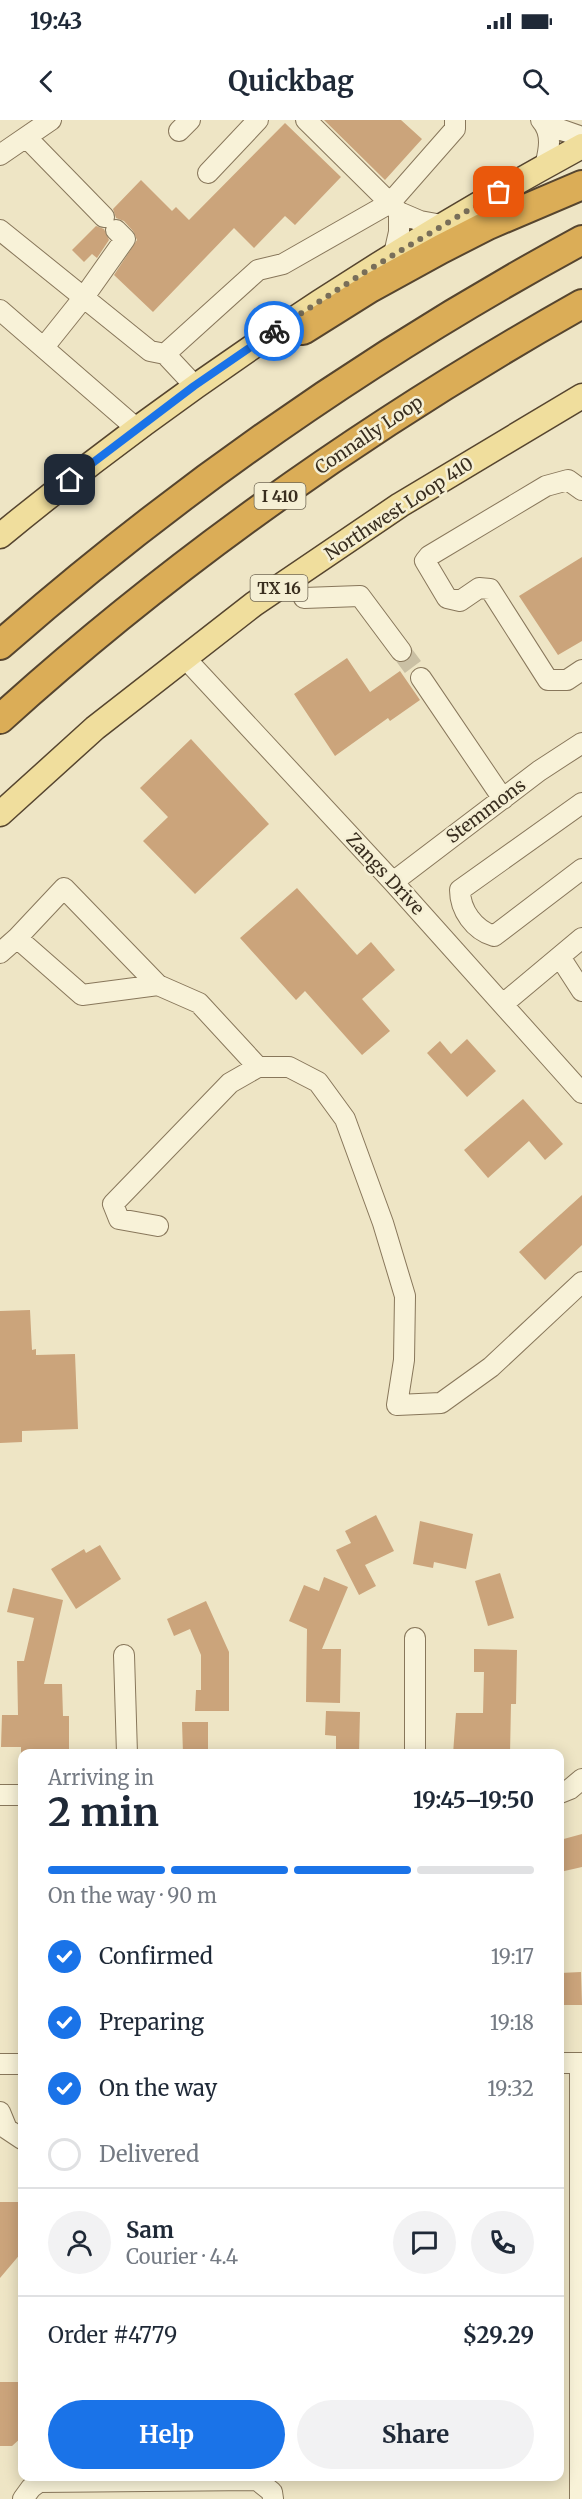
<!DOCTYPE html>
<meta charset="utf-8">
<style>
:root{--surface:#fff;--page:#f2f2f3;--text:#1f2937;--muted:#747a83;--line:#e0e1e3;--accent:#1a73e8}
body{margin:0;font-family:Merriweather,serif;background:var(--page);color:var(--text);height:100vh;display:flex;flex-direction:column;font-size:22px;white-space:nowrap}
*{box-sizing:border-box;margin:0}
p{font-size:20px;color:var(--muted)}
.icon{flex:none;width:33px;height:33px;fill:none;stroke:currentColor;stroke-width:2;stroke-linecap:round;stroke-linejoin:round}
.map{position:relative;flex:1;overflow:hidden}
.side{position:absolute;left:18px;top:1629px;width:546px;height:732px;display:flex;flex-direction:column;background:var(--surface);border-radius:12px;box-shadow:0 3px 15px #0003}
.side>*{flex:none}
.pin{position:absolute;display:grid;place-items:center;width:51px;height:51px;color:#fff;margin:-26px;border-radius:12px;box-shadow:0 3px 9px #0006}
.courier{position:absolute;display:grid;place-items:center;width:60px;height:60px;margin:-30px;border:4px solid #1a73e8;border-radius:50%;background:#fff;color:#222;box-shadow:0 2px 8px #0007}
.headline em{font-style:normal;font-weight:700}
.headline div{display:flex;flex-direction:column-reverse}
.headline{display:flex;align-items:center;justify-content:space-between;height:102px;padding:0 30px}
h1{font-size:39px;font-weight:700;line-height:45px}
.bar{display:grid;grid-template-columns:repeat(4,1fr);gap:9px 6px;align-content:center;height:72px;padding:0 30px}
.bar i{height:8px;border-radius:4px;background:var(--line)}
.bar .selected{background:var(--accent)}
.bar p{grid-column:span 4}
.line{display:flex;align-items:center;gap:15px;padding:0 30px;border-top:2px solid var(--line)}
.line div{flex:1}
.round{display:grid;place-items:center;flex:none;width:63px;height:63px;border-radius:32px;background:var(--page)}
ol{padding:0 30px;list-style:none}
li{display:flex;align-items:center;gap:18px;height:66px}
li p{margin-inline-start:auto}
li .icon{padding:6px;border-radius:50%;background:var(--accent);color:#fff;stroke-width:4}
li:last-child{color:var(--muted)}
li i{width:33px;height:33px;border:3px solid var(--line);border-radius:50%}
.primary-button{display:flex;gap:12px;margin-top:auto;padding:12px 30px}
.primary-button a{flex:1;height:69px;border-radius:36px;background:var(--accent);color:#fff;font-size:24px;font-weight:700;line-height:69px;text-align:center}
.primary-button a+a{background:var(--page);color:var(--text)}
.status{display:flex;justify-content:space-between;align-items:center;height:42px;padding:0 30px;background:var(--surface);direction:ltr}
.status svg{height:16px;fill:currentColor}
header{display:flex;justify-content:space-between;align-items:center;height:78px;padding:0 30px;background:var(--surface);font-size:27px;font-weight:700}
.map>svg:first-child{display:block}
.building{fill:#cba47b}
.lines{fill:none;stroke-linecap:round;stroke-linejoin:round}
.minor-tunnel{stroke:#cac0a4;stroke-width:20;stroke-dasharray:20 10;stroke-linecap:butt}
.minor-casing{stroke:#88775b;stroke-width:22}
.major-casing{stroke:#56452f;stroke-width:27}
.highway-casing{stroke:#56452f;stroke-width:32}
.minor{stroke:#f8f2d8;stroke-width:20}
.major{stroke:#f0de9d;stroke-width:24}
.highway{stroke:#dbad57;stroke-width:28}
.done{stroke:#786e59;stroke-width:6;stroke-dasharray:0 10.8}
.route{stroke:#1a73e8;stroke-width:8}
.labels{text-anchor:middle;stroke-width:5;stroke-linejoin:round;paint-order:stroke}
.shield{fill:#f5efd4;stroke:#716855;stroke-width:1.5}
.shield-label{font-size:16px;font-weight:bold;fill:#392e1f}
.street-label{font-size:18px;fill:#392e1f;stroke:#f5efd4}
</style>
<div class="status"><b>19:43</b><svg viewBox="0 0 49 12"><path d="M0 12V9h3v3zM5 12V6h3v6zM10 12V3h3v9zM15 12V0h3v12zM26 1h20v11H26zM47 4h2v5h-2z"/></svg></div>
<header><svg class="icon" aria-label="back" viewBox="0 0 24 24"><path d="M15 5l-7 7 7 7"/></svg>Quickbag<svg class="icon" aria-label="search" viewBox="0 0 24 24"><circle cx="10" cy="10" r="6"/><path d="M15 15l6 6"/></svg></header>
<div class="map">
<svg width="582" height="2379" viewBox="0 0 582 2379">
<rect width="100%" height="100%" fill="#eee5c5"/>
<path class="building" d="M324 0H401L422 19 385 60Z
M285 3 341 57 295 105 285 96 254 128 234 108 153 192 114 155 137 120 133 111 124 101 116 98 113 89 141 60 172 91 176 87 189 100Z
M96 106 104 109 109 120 97 138 92 134 84 142 72 130Z
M582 437V521L558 535 519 476Z
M347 538 370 572 400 551 420 580 390 601 388 598 335 636 294 574Z
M191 619 269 704 195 774 143 721 168 697 140 668Z
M297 768 357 835 371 822 395 850 362 879 390 911 362 935 305 871 296 880 240 818Z
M467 919 496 951 467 977 427 933 440 921 451 934Z
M523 979 563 1024 545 1040 529 1021 488 1058 464 1030Z
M582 1075V1125L545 1160 519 1132Z
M30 1190 32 1230 36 1229V1235L75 1234 78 1309 22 1311V1322L0 1323V1191Z
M376 1395 394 1431 365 1445 376 1466 359 1475 336 1430 351 1423 345 1411Z
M420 1401 473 1414 466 1449 434 1442 433 1448 413 1444Z
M100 1425 121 1459 76 1489 51 1449 84 1429 86 1433Z
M500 1453 514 1498 488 1506 475 1461Z
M324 1457 348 1467 322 1529H341L340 1583 306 1582 307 1509 289 1501 304 1465 319 1471Z
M13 1468 63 1480 44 1564H62L63 1596H69V1634H21V1627H1L2 1595H18L17 1541H24L34 1498 7 1492Z
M206 1481 229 1532V1591H195L196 1570H201V1535L190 1509 174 1516 167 1499Z
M474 1529 517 1530 516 1584H511L510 1634H453L456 1593H483L484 1552H474Z
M326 1591 360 1592 359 1634H336V1616L325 1615Z
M182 1602H208V1634H183Z
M582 1714V1747L560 1752V1720Z
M581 1852 582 1885H560V1853Z
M0 2082H22V2132L0 2158Z
M0 2262H22V2317L12 2326H0Z"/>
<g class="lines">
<path class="minor-tunnel" d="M401 531 421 558"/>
<g class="minor-casing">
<path id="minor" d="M306 0 399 92 420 101 442 105
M541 0C553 13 549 31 545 46
M545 4 582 17
M179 11 190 0
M27 18 104 97
M0 35 51 0
M208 53 258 0
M0 110 150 231 165 234 258 150 283 144 390 83 455 9V0
M394 134 399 112V92
M0 190 136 308
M44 227 84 177 125 119 116 110
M165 234 194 265
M582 370 568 360 546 366 429 436 425 441 447 478 460 481 479 468 490 469 548 560H567L582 550
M304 478 360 476 401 531
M185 538 393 762 582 973
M421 558 503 679
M582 683 460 770C460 790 474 810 494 816L582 749
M393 762 539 651 582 623
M0 833 17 818
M560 837 582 871
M158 865 82 875 17 818 64 768 158 865 199 883 258 947
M503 884 582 818
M158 1106 119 1099 113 1084 230 963 258 947H289L318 962 345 999 383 1103 405 1176 404 1240 397 1285 441 1283 491 1247 582 1162
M124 1535 127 1634
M415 1634V1518
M560 1673 570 1669 582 1659
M0 1675H22
M560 1943H582
M580 1943V2379
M0 1944H22
M0 1992 7 2009 22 2019
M23 2379 31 2368 39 2362 257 2360 272 2372 273 2379"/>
</g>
<g class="major-casing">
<path id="major" d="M0 416C181 267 376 138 582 26
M0 694 95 608 254 484 400 385 582 276"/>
</g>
<g class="highway-casing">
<path id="highway" d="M276 210H303L370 168 441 129 488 105 582 65
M0 525C178 369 374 233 582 120
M0 599C177 439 374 301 582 184"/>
</g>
<use href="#minor" class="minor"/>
<use href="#major" class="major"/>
<use href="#highway" class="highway"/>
</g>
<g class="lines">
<path class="done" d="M274 211 365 152 499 72"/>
<path class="route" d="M70 360 194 266 274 211"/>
</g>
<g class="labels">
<g class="shield">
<rect x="254.5" y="363" width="51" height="26" rx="4.5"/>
<rect x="250.5" y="455" width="57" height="26" rx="4.5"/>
</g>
<g class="shield-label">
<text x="280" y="382">I 410</text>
<text x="279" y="474">TX 16</text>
</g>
<g class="street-label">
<text transform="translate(369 315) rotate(-34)" y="6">Connally Loop</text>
<text transform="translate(399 389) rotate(-33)" y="6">Northwest Loop 410</text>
<text transform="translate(486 691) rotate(-37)" y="6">Stemmons</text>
<text transform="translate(385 754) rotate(47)" y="6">Zangs Drive</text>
</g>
</g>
</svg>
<div class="pin" style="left:499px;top:72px;background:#ea580c"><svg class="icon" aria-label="bag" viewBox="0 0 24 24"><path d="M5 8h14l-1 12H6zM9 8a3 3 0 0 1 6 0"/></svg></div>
<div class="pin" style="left:70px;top:360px;background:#1f2937"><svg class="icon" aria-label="home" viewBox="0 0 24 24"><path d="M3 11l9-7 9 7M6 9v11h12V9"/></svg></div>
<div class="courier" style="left:274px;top:211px"><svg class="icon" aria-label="bike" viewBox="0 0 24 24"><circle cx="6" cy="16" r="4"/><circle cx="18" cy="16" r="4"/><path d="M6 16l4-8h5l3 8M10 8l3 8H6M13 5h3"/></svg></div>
<section class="side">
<div class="headline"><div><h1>2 min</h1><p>Arriving in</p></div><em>19:45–19:50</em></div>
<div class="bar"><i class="selected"></i><i class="selected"></i><i class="selected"></i><i></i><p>On the way · 90 m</p></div>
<ol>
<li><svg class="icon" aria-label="check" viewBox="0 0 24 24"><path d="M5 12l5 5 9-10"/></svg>Confirmed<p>19:17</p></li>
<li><svg class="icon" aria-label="check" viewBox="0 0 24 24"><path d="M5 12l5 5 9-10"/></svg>Preparing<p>19:18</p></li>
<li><svg class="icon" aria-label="check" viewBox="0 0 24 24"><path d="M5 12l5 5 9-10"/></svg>On the way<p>19:32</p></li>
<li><i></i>Delivered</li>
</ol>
<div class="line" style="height:108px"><a class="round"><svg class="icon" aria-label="person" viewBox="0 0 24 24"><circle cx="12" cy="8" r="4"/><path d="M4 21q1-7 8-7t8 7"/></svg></a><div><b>Sam</b><p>Courier · 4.4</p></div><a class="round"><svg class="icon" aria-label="chat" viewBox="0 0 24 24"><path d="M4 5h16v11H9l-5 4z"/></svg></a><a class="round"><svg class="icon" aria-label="phone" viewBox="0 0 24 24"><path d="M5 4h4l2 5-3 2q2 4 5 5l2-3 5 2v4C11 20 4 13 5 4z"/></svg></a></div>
<div class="line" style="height:78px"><div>Order #4779</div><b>$29.29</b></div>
<div class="primary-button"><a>Help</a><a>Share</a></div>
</section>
</div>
